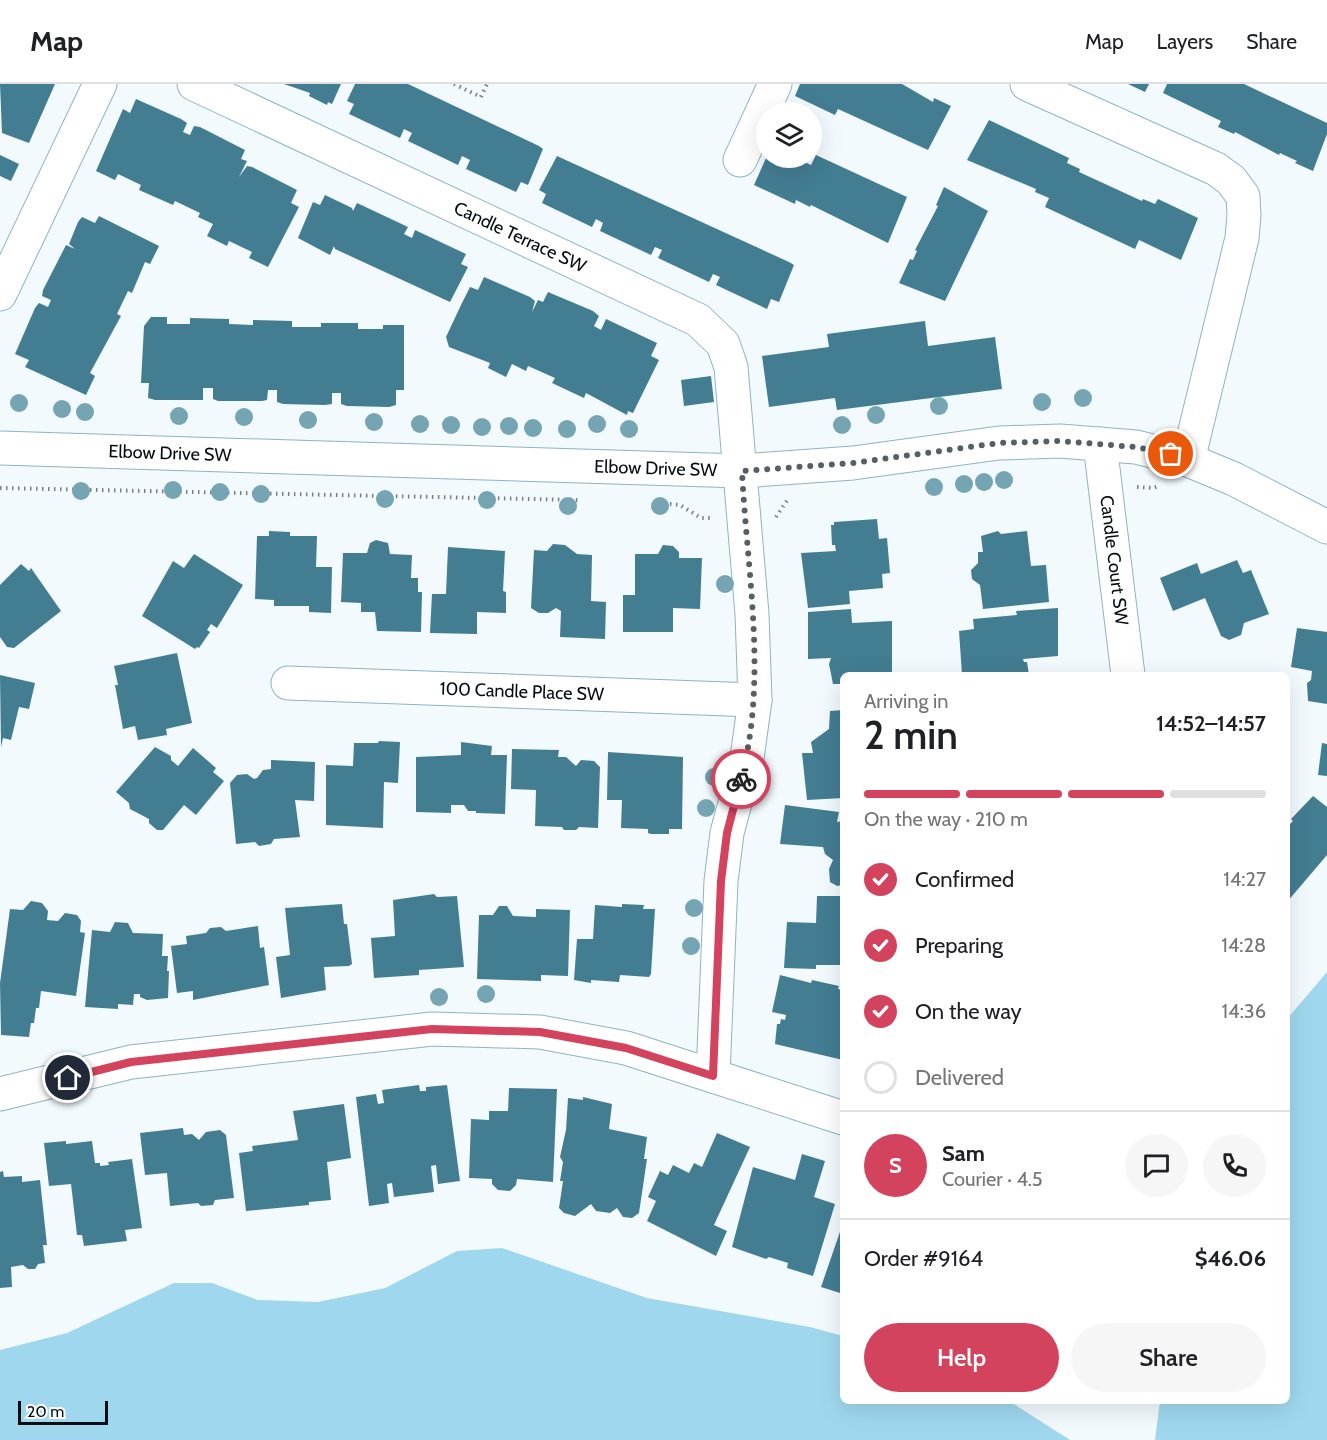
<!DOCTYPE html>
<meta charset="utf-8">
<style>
:root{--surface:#fff;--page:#f6f6f6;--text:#202124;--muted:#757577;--line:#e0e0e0;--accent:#d3435e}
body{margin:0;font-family:Cabin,sans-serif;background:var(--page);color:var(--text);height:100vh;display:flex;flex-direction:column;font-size:22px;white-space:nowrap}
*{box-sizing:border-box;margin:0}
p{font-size:20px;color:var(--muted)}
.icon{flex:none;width:33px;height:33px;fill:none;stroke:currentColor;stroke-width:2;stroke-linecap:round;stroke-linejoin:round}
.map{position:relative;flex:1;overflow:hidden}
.side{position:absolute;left:840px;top:588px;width:450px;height:732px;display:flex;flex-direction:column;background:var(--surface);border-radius:9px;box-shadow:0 6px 24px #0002}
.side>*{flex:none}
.tools{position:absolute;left:756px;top:18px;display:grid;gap:12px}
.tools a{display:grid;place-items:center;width:66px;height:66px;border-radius:50%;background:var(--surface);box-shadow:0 6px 24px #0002;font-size:30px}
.scale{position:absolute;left:18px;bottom:15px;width:90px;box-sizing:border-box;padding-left:6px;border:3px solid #020d12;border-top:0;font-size:16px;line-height:21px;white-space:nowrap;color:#020d12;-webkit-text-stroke:4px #fff;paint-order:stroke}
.pin{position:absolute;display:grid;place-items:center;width:51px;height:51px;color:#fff;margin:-26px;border:3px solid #fff;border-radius:50%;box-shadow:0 2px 6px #0007}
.courier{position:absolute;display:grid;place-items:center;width:60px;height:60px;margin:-30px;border:4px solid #d3435e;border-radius:50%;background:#fff;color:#222;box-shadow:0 2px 8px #0007}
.overview em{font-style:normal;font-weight:600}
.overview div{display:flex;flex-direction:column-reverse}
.overview{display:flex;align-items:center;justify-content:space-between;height:102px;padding:0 24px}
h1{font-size:39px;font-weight:600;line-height:45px}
.bar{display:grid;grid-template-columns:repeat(4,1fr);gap:9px 6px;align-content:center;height:72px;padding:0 24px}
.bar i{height:8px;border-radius:4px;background:var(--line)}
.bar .active{background:var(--accent)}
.bar p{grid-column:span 4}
.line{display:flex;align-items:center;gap:15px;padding:0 24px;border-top:2px solid var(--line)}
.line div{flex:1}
.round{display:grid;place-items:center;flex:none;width:63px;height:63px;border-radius:32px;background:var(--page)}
ol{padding:0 24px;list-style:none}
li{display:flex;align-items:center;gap:18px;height:66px}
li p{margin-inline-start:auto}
li .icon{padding:6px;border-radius:50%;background:var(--accent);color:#fff;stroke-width:4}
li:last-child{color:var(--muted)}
li i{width:33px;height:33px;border:3px solid var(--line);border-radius:50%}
.button{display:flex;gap:12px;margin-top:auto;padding:12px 24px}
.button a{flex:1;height:69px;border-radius:36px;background:var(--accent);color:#fff;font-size:24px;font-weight:600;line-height:69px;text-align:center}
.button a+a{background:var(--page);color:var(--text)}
header{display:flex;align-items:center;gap:36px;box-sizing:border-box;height:84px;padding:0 30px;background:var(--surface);border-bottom:2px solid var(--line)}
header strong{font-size:28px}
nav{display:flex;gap:33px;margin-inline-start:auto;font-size:21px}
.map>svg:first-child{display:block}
.green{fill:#9fd8ee}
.building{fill:#437d92}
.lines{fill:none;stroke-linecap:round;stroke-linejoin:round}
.minor-casing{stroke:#8fb3c1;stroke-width:35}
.path{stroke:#767f83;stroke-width:4;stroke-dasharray:1.5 4.5;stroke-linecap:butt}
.minor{stroke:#fff;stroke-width:33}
.tree{fill:#75a4b2}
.done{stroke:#566064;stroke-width:6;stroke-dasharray:0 10.8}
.route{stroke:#d3435e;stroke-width:8}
.labels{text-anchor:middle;stroke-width:6;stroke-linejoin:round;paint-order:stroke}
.street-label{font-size:18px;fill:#020d12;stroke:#fff}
</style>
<header>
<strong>Map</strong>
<nav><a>Map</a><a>Layers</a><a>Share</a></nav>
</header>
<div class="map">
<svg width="1327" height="1356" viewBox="0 0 1327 1356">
<rect width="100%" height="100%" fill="#f2fafd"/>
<path class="green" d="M1327 888V1356H1155L1160 1317H1287V935Z
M502 1164 647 1214 810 1243 843 1252V1317H1009L1070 1356H0V1266L67 1249 174 1199H212L258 1216 318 1218 385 1204 457 1167Z"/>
<path class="building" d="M0 0H55L29 59 2 49Z
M284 0H341L332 20 328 18 327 21 309 12 310 9Z
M355 0H408L539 62 543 65 528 101 521 98 516 108 466 85 470 76 462 72 458 81 408 57 412 49 404 45 400 54 349 30 354 20 347 17Z
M800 0H902L933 18 934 14 951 22 928 66 838 25 835 31 795 12Z
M1128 0H1149L1145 8Z
M1167 0H1244L1327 39V50L1313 87 1295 79 1297 77 1280 69 1279 71 1235 48 1234 50 1218 43 1221 37 1163 9Z
M136 15 181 35 187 39 183 48 190 51 194 42 200 43 245 66 241 75 247 77 239 93 247 82 252 83 297 106 291 119 299 123 268 183 249 174 252 168 229 157 227 162 207 152 213 140 198 133 200 129 175 117 173 121 139 106 141 101 118 90 115 96 96 87 123 25 130 29Z
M989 36 1069 74 1067 79 1080 85 1079 88 1142 117 1143 115 1155 120 1158 115 1198 134 1181 176 1139 156 1135 165 1045 123 1049 114 1035 108 1036 105 967 76Z
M0 71 19 80 11 97 0 92Z
M816 71 907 113 888 159 811 121 810 123 796 116 795 120 754 101 766 74H796L811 81Z
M557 72 789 178 794 181 779 218 771 215 767 225 716 201 720 193 713 190 709 198 658 174 662 166 655 163 651 171 600 147 603 139 596 135 592 143 542 119 546 110 539 106Z
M944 103 988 127 945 217 899 199 910 175 913 176 917 167 915 166 938 122 936 121Z
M325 111 352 124 353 127 357 119 408 143 404 150 412 154 415 146 466 170 461 180 468 183 450 218 335 165 334 162 330 171 298 154 313 118 320 121Z
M99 132 159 162 150 180 145 178 132 209 128 207 117 230 121 232 90 289 95 292 86 311 25 283 29 276 15 270 35 224 39 219 48 223 51 216 42 212 43 206 66 161 75 165 69 160 78 138 82 133 95 139Z
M484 193 530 213 535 217 532 228 538 216 543 218 548 208 593 227 599 232 594 242 601 246 606 235 657 259 651 272 659 276 633 329 628 327 627 331 586 309 584 314 552 299 555 294 528 282 526 287 512 280 506 293 488 284 490 279 449 263 446 253 461 221 470 203 478 206Z
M151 233H167V240H190V234L229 235V240L253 241V236L292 237V243H321V239H358V245H383V241H404V306H396V321L389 323 347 322 341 320V309H332V320L325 321 283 320 277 318V306H268L267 316 262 317H218L213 315V304H203V316H155L148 314 149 299H141L144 242Z
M925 237 928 262 995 253 1002 305 837 326 835 314 769 323 762 272 829 263 827 250Z
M711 292 714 318 684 322 681 296Z
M877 435 879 455 887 454 890 489 882 490 883 504 849 507 850 520 808 524 801 469 836 467 835 461H832L831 441H834V438Z
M269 447 290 448V452H317L316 483H332L331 529 309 528V522H274V516L255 515 257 452H269Z
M998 447 1001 450 1027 447 1031 482 1046 481 1049 518 983 525 980 501 972 495 971 486 978 479V468H983L981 452Z
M376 456 388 459 390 470 412 471 411 494H418V508H422L421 548 377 547 375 528H361V519L341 518 343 469H367L370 459Z
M553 460 565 461 577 470 592 471 591 517 606 518 605 555 560 553 561 527 556 524 548 529H539L531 524 534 466 547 467Z
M663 461 673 462 679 468V474H702L700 525 673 524V548H623V511H635V470H658Z
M448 463 505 467 503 507 506 508V529L477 528V550L430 549 432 510H446Z
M194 470 243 501 217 544 211 540 207 546 210 548 199 564 197 563 195 565 142 532 173 477 184 484Z
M1237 476 1243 489 1251 486 1269 530 1244 539 1241 551 1229 556 1221 552 1205 514 1173 527 1160 494 1197 479 1201 490Z
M21 480 29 487 31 484 61 527 14 564 7 563 0 553V501Z
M1058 524V572L1023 575 1024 578H1027L1029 591H962L959 547 974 545 973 535 1017 531 1016 527Z
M851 525 852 539 892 537V591H843V600H833L829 580 831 574 808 575V528Z
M1297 544 1327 548V620L1308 617 1307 599 1311 596 1312 587 1291 583Z
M177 569 192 639 166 645 167 651 138 656 135 642 123 645 115 601H118L114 582Z
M0 591 35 599 29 625 19 623 11 656 3 654 1 663Z
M843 626V714L807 716 802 669H813L811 658 829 645 830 627Z
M379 657 400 658 398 699 384 698 383 744 326 741V681L353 682 354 659H378Z
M461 658 492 662 491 671H507L505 730 476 729V727H468L464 721H451V729L416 728V673L461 671Z
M1322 659 1327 660V692L1318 691Z
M155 663 171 672V676L178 682 193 664 216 684 213 688 224 697 196 731 184 721 163 746H157L149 739V735L130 725 129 719 116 708Z
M512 665 559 666 558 673H566L576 682 581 676 594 677 600 683 598 744 579 743 576 746H564L562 743 535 742 536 706 511 705Z
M608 668 683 673 682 745H669V750H651L648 749V745L621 744 622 716H607Z
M271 676 315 678 314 717 295 716 300 753 274 755 271 760 259 762 255 758 236 760 230 699 237 691 247 690 254 695 257 694 263 686 271 685Z
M1313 712 1327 723V771L1287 818V743L1293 737 1291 735Z
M785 721 839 728 837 738 843 737V801L837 802 830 798 829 785 833 776 825 770 823 763 780 760Z
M434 810 437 813 457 812 464 883 419 886V891L374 894 371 854 395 852 393 816Z
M817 812H843V881H816V885L784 884 787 838 816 839Z
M31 817 42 819 48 827 47 836 58 837 65 829 77 831 81 837 80 848 85 849 76 912 41 907 39 924H36L34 939H31L29 953 1 951 0 899 10 825 23 826Z
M342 820 344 840H347L352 880 349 882 324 883 326 906 281 914 276 873 290 871 285 824Z
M622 820 644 821 643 825H655L651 890 649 893 620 891 619 898 591 896V899L574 896 577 855H593L595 821 622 823Z
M499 822H507L513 832 536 833V825L570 826 568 892 541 891V897L477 895 479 831H493Z
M115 838 128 839 133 849 163 850 162 872H168L167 887H169L168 914 147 916 140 913V910H134L133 921 118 920V925L85 923 92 846 110 848Z
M258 842 260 864 264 863 269 901 193 916V907L177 909 171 862 187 860 186 852 206 849 210 844 221 843 226 847Z
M780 891 811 899 812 896 839 902 838 905 843 906V976L775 960 777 940H780L781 935 785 936 786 931 772 928Z
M419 1001 420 1007H426V1003L447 1001 460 1097 438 1100 436 1081 431 1082 434 1108 394 1113 392 1099 387 1100 389 1119 369 1122 356 1013 376 1010 378 1020 384 1019 382 1006Z
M509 1004 557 1005 553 1098 517 1095 516 1101 510 1107 498 1106 492 1100V1095L469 1094 471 1035 489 1036V1027H508Z
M583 1013 612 1020 609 1045 647 1053 644 1075H647L639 1129 632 1134 623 1133 617 1124 610 1129 596 1127 591 1120 575 1132 564 1129 559 1124 563 1097H560L563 1078 560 1073 566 1046 568 1014 583 1016Z
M344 1020 351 1074 327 1078 331 1116 309 1118V1121L246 1127 239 1069 253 1067 252 1062 298 1056 293 1027Z
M183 1044 184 1051 192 1050 199 1056 206 1048 220 1046 226 1051 234 1114 215 1116 213 1121 201 1122 198 1119 170 1122 167 1089 145 1091 140 1049Z
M717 1049 750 1063 714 1141 727 1147 716 1172 647 1137 656 1117 648 1113 660 1087 668 1091 673 1081 689 1089 694 1079 702 1083Z
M66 1057V1060L92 1057 95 1079H100V1082L109 1081 108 1078 132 1075 142 1144 125 1146 127 1157 84 1162 82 1151H77L71 1100 49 1102 44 1059Z
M802 1070 825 1077 814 1113 835 1120 813 1192 787 1184 788 1179 769 1173 766 1175 732 1163 753 1083 795 1096Z
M3 1087 4 1093 22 1092V1098L40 1096 47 1161H43L45 1179 38 1180 35 1185H28L23 1181 11 1183 12 1203 0 1204V1088Z
M843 1139V1201L840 1209 821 1203Z"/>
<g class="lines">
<g class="minor-casing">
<g id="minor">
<path d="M1027 0 1216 85 1231 96 1243 112 1244 131 1242 154 1188 376"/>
<path d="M740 76 775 0"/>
<path d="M0 210 100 0"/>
<path id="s1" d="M1100 360 1128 591"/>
<path id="s2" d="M0 364 742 387 853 379 999 359 1060 357 1136 363 1188 376 1234 395 1327 443"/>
<path id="s3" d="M288 599 755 616"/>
<path d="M713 992 843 1034"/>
<path d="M0 1010 131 978 432 945 540 948 626 964 713 992 721 797 727 749 747 674 755 616 752 530 731 283 723 260 698 236 194 0"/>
</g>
</g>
<path class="path" d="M454 0 481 13 487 0
M1137 403 1153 404 1159 402
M0 404 578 416
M658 419 680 421 701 434H712
M776 433 788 415"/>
<use href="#minor" class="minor"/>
</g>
<g class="tree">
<circle cx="1083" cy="314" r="9"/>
<circle cx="1042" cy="318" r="9"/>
<circle cx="19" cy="319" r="9"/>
<circle cx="939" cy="322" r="9"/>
<circle cx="62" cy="325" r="9"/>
<circle cx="85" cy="328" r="9"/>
<circle cx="876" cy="331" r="9"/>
<circle cx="179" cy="332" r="9"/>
<circle cx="244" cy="333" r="9"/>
<circle cx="308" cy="336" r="9"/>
<circle cx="374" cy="338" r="9"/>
<circle cx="420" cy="340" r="9"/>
<circle cx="597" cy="340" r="9"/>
<circle cx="451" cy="341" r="9"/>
<circle cx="842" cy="341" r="9"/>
<circle cx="509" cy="342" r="9"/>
<circle cx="482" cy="343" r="9"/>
<circle cx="533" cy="344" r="9"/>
<circle cx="567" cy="345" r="9"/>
<circle cx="629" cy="345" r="9"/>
<circle cx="1004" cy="396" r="9"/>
<circle cx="984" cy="398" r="9"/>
<circle cx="964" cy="400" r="9"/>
<circle cx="934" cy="403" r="9"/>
<circle cx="173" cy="406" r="9"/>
<circle cx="81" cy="407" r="9"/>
<circle cx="220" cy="408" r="9"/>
<circle cx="261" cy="410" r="9"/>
<circle cx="385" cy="415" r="9"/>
<circle cx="487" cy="416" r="9"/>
<circle cx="568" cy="422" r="9"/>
<circle cx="660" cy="422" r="9"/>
<circle cx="725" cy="500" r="9"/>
<circle cx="714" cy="693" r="9"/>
<circle cx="706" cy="724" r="9"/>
<circle cx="694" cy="824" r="9"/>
<circle cx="691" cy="862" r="9"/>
<circle cx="486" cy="910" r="9"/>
<circle cx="439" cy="913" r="9"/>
</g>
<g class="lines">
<path class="done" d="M741 695C768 595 747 489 742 387L853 379 999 359 1060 357 1136 363 1171 370"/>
<path class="route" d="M68 994 131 978 432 945 540 948 626 964 713 992 721 797 727 749 741 695"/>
</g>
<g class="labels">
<g class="street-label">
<text transform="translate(520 153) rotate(25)" y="6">Candle Terrace SW</text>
<text dy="6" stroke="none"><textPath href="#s2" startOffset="170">Elbow Drive SW</textPath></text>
<text dy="6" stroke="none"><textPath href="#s2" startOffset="656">Elbow Drive SW</textPath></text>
<text dy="6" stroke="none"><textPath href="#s1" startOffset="117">Candle Court SW</textPath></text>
<text dy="6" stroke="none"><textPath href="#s3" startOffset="234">100 Candle Place SW</textPath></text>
</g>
</g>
</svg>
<div class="tools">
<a><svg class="icon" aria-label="layers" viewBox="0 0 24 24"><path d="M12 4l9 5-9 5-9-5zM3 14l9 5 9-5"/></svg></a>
</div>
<div class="scale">20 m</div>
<div class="pin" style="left:1171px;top:370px;background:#ea580c"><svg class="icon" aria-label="bag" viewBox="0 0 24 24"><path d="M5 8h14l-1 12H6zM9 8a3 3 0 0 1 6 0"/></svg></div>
<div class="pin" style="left:68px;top:994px;background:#1f2937"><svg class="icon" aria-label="home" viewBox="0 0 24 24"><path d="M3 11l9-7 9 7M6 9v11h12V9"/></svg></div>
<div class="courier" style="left:741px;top:695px"><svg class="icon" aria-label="bike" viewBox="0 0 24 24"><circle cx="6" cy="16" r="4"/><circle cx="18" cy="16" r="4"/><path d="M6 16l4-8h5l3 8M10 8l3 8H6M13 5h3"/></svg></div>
<section class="side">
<div class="overview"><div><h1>2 min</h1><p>Arriving in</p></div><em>14:52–14:57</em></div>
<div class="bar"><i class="active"></i><i class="active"></i><i class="active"></i><i></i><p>On the way · 210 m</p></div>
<ol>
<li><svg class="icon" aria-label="check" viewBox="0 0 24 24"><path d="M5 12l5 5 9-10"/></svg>Confirmed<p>14:27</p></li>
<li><svg class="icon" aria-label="check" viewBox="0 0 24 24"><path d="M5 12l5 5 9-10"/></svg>Preparing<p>14:28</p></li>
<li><svg class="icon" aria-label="check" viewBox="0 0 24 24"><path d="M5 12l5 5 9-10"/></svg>On the way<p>14:36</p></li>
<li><i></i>Delivered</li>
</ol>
<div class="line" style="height:108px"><b class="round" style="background:var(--accent);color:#fff">S</b><div><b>Sam</b><p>Courier · 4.5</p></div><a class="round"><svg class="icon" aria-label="chat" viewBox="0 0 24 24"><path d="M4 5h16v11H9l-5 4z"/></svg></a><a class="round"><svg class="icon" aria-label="phone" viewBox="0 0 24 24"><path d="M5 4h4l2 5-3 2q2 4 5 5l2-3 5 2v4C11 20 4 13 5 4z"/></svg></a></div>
<div class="line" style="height:78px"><div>Order #9164</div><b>$46.06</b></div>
<div class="button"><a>Help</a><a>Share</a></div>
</section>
</div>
